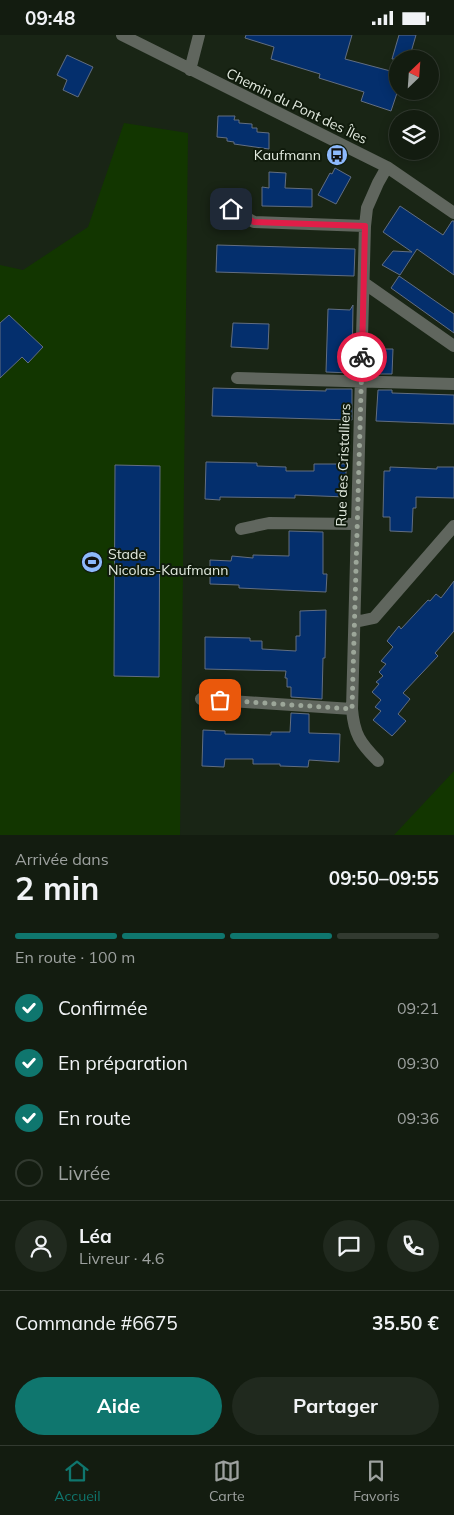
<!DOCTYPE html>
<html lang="fr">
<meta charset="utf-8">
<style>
:root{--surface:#131c10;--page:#20291e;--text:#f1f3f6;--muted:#9da19f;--line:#323a30;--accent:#0f766e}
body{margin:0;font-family:Mulish,sans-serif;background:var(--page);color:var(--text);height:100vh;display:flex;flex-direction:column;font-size:19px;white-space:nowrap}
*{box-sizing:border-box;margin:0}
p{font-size:16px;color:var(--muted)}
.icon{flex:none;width:28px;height:28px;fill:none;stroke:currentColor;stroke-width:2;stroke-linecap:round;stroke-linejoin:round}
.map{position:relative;height:800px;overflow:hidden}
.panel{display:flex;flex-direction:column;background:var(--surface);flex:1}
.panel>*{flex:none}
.needle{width:32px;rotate:25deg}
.controls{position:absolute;left:389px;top:15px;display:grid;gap:10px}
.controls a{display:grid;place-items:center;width:50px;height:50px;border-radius:50%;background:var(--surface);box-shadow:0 2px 12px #0003,0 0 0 1px var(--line);font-size:25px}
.pin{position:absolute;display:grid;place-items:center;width:42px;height:42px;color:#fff;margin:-21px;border-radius:10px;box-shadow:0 2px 8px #0006}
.courier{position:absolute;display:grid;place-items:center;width:50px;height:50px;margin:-25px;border:4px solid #e11d48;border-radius:50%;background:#fff;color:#222;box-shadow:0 1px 6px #0007}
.overview em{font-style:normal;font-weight:700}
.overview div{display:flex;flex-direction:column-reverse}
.overview{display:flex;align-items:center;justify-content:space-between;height:85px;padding:0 15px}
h1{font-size:32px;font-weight:700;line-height:38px}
.bar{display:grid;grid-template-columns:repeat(4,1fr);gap:8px 5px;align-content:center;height:60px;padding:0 15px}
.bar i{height:6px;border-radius:4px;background:var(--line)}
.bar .current{background:var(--accent)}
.bar p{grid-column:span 4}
.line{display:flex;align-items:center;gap:12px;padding:0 15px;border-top:1px solid var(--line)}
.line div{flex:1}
.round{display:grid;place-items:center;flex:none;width:52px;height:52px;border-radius:26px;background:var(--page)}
ol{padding:0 15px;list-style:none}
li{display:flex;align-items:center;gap:15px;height:55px}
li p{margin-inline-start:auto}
li .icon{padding:5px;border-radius:50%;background:var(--accent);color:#fff;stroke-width:4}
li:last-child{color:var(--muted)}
li i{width:28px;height:28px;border:2px solid var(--line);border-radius:50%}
.action{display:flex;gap:10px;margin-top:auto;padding:10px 15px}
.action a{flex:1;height:58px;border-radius:30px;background:var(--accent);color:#fff;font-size:20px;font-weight:700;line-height:58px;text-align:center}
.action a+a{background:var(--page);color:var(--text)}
.status{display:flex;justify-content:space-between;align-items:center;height:35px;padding:0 25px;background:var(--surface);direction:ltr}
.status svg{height:14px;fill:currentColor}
.menu{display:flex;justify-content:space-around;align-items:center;height:70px;border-top:1px solid var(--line);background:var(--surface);font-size:14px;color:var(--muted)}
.menu a{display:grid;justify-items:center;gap:2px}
.menu .current{color:var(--accent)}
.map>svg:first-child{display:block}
.green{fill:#123600}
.building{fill:#042f6d;stroke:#626e81}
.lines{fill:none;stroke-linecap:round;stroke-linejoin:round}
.street{stroke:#60665e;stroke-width:12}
.done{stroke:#9ca699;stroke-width:5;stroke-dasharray:0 9}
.route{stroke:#e11d48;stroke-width:6}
.labels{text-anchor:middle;stroke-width:4;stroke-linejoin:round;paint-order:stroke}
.street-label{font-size:14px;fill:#e3ebe0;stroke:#101b0c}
.poi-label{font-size:14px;fill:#e3ebe0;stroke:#101b0c;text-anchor:end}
</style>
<div class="status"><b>09:48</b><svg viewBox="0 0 49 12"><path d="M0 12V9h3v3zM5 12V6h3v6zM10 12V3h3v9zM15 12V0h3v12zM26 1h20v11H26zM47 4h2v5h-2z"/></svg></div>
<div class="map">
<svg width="454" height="800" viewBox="0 0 454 800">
<rect width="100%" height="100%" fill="#192515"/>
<path class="green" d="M124 88 188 98 180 800H0V230L23 235 88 192Z
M454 736V800H394Z"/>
<path class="building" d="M246 0H352L345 24 398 38V55L391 76 361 66 364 57 319 43 320 39 271 24 274 12 245 3Z
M399 0H416L409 24H392Z
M67 20 93 32 78 62 63 55 67 45 57 40Z
M218 81H235L234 85H239V88L252 89V93H257V97L269 98V114L234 109V107L227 106V103L217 102Z
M335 133 351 142 336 169 318 160 330 138 332 139Z
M269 137 286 138 285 153 312 154V172L262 171V152L269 153Z
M400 171 443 200 452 186H454V240L417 214 400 240 382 230 393 216 412 217 383 197Z
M217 210 355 214 354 241 216 237Z
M399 241 454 279V298L391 253Z
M353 270 352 338 326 337 328 274 350 275Z
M9 280 43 312 28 328 22 322 0 343V288Z
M233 288 269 289 268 314 231 312Z
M381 314H393L392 339H379Z
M213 353 326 356V354H352V385L212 381Z
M378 355H392V358L454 360V389L376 386Z
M206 427 257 428V431L286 432V436H314V429H346V462L295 460V463L220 462V465L205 464Z
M115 430 160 431 159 642 114 641Z
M390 432 437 434V432H454V463L416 462V473H413L412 497 390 496V482H383L384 436H390Z
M289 496 323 497V539H327L326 557 239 553V550L210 549V525L231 526 232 521 253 523V520L289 521Z
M454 546V596L435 618 438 621 403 658 410 664 398 679 406 686 392 701 373 685 381 676 375 672 381 665 372 657 379 649 376 647 383 641 379 637 386 629 381 626 393 612 387 606 399 591 401 594 428 565 430 566 436 559 441 563Z
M326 575 325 623H323L322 664 291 662V652H287V643H285L286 636 205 634V602L250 603V606H262V614L296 616V601H300V576Z
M291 678 309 679V698L340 699 339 727 309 725 308 732 280 731V729H253V724H225L224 732 202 731 203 695 225 696V699L271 700V697H290Z"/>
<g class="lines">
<path class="street" d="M122 0 387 132 454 178
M190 35 199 0
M231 174 254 187 365 191
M364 248 454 311
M237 343 454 349
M241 494 269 488 356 489
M355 587 374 583 454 491
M201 664 352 674
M378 726C360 708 354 699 352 674L365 191 367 173 378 148 387 132"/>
</g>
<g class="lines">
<path class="done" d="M220 665 352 674 362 322"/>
<path class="route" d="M231 174 254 187 365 191 362 322"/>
</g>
<defs>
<g id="bus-disc" transform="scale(1.125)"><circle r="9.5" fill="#8db9fc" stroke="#101b0c"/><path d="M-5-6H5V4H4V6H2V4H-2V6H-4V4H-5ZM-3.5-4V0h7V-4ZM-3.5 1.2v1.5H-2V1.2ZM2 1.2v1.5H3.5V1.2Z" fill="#111"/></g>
<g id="stadium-disc" transform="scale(1.125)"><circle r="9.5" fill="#8db9fc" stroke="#101b0c"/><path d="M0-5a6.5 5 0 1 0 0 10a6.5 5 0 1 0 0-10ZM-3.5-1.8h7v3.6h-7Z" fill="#111"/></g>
</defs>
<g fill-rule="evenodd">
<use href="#bus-disc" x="337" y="120"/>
<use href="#stadium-disc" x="92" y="527"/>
</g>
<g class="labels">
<g class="street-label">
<text transform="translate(297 71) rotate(26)" y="5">Chemin du Pont des Îles</text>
<text transform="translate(343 430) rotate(-88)" y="5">Rue des Cristalliers</text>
</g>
<g class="poi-label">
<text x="321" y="125">Kaufmann</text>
<text x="108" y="524" text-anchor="start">Stade<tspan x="108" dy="16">Nicolas-Kaufmann</tspan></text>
</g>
</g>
</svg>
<div class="controls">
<a><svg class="needle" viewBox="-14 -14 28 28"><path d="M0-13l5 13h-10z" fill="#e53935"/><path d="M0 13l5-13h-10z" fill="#9da19f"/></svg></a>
<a><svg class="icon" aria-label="layers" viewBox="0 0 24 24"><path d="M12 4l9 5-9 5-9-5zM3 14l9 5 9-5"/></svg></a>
</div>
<div class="pin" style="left:220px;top:665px;background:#ea580c"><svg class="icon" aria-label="bag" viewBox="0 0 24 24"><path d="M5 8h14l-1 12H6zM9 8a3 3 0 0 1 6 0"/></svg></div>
<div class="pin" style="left:231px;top:174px;background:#1f2937"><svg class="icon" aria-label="home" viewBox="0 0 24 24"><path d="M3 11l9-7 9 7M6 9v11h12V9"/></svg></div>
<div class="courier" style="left:362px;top:322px"><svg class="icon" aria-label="bike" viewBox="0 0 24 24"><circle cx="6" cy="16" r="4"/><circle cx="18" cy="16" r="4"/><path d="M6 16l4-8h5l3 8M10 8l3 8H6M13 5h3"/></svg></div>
</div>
<section class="panel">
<div class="overview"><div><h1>2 min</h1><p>Arrivée dans</p></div><em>09:50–09:55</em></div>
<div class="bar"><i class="current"></i><i class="current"></i><i class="current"></i><i></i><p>En route · 100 m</p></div>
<ol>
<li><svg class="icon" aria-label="check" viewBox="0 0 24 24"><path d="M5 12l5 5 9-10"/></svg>Confirmée<p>09:21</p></li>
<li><svg class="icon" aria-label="check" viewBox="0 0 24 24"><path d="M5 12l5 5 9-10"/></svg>En préparation<p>09:30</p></li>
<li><svg class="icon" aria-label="check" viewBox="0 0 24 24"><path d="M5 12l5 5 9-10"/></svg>En route<p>09:36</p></li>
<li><i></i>Livrée</li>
</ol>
<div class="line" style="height:90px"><a class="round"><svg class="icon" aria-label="person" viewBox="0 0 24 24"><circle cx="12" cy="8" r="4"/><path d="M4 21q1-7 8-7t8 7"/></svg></a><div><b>Léa</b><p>Livreur · 4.6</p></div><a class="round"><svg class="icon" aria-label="chat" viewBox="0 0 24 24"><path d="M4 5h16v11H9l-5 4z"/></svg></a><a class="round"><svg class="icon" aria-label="phone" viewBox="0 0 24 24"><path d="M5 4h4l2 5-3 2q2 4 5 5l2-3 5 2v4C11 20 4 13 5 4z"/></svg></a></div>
<div class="line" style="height:65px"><div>Commande #6675</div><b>35.50 €</b></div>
<div class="action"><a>Aide</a><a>Partager</a></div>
</section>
<nav class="menu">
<a class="current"><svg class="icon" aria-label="home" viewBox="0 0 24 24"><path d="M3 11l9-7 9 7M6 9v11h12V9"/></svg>Accueil</a>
<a><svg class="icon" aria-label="map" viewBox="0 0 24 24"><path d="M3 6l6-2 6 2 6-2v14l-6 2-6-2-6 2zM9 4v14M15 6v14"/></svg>Carte</a>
<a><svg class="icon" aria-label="saved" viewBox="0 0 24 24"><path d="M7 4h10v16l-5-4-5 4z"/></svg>Favoris</a>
</nav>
